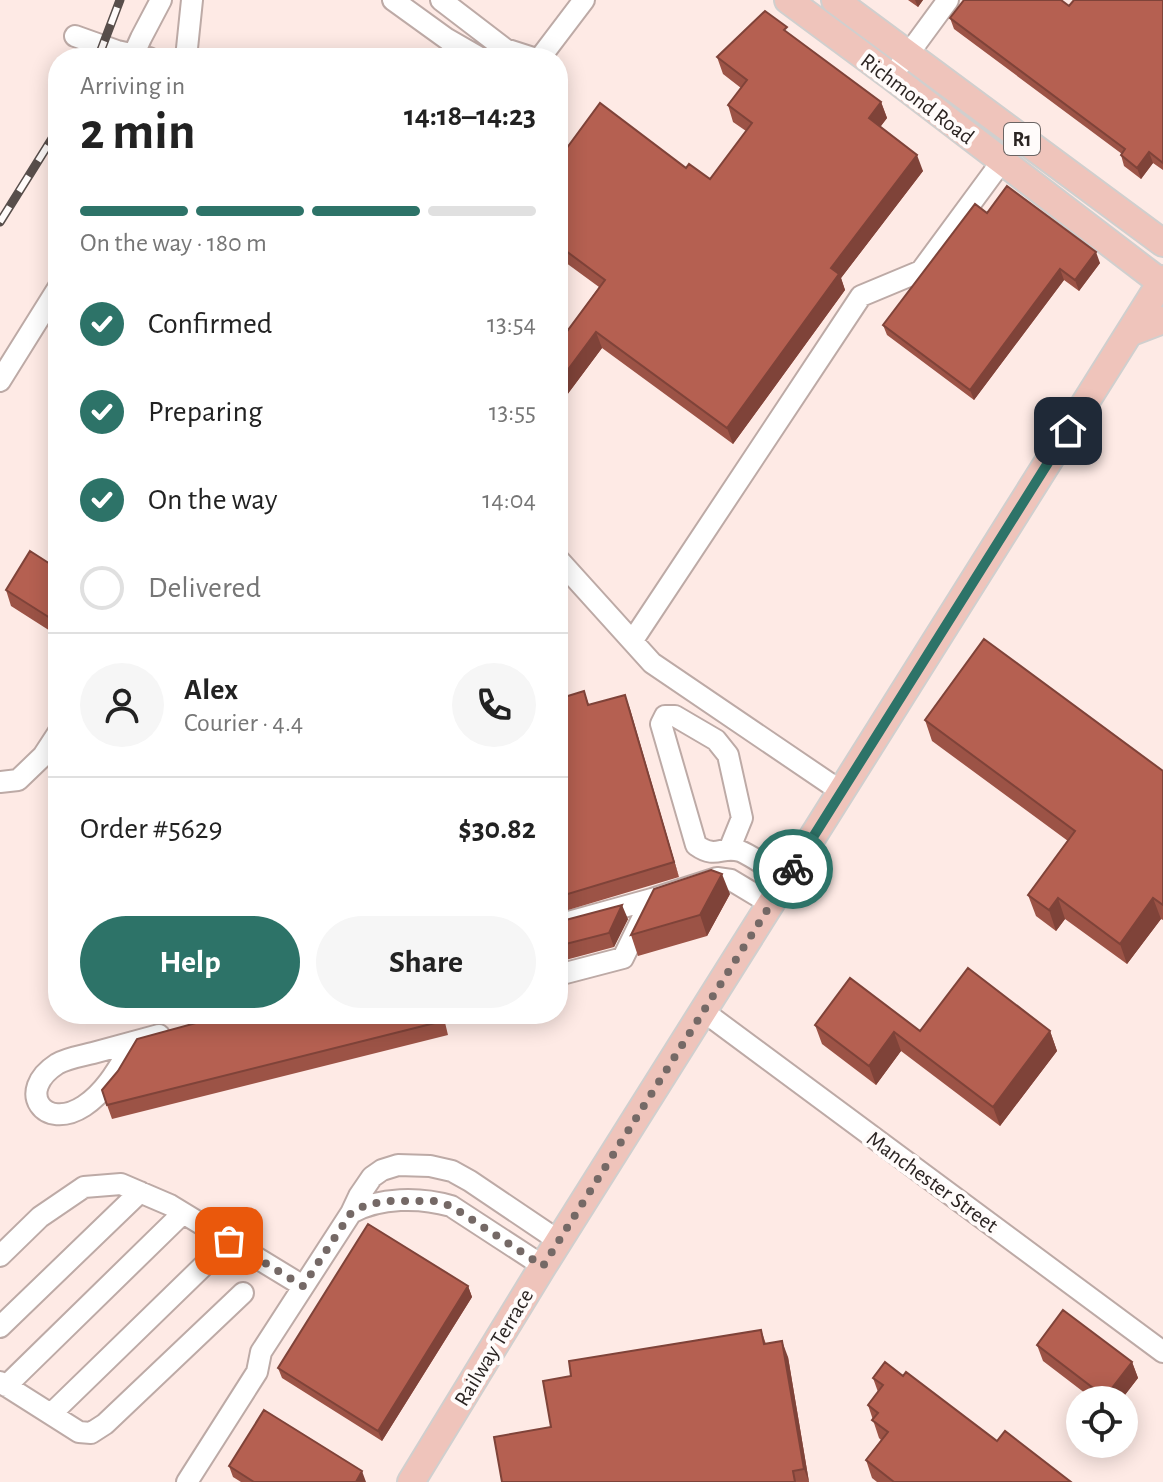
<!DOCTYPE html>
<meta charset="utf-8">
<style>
:root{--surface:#fff;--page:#f6f6f6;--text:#222;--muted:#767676;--line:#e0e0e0;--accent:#2d7368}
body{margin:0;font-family:"Alegreya Sans",sans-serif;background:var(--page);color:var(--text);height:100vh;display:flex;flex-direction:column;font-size:30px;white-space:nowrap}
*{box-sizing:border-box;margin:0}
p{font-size:26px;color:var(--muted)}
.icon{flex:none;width:44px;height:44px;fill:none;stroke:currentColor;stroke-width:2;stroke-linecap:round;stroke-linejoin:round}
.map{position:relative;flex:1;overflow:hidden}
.panel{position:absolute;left:48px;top:48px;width:520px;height:976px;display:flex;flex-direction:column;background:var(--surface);border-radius:32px;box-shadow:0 4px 20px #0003}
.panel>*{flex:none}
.fabs{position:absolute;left:1066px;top:1386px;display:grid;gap:16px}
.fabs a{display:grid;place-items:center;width:72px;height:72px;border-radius:50%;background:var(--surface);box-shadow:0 4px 20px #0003;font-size:40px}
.pin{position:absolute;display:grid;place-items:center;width:68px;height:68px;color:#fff;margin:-34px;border-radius:16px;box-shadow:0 4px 12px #0006}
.courier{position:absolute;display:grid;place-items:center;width:80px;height:80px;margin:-40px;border:6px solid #2d7368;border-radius:50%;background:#fff;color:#222;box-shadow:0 2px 10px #0007}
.overview em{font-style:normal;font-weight:600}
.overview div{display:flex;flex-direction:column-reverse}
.overview{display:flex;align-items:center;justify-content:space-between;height:136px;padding:0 32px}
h1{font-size:52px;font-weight:600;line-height:60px}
.bar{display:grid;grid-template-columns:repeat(4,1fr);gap:12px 8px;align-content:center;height:96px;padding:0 32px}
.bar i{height:10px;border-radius:6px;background:var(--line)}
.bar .on{background:var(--accent)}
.bar p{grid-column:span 4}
.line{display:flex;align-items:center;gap:20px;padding:0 32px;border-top:2px solid var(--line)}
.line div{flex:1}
.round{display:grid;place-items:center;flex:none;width:84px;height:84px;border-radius:42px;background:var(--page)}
ol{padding:0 32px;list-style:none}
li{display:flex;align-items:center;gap:24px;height:88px}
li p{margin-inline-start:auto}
li .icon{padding:8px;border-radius:50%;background:var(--accent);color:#fff;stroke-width:4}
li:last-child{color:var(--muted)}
li i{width:44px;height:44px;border:4px solid var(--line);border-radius:50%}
.primary-button{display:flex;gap:16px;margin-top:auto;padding:16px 32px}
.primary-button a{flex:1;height:92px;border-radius:48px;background:var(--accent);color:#fff;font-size:32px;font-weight:600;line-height:92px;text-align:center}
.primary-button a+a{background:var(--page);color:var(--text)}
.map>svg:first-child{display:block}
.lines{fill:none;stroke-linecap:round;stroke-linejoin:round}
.minor-casing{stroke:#bdaaa6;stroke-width:24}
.major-casing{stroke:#d0cfce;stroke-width:30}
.minor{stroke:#fff;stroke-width:20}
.major{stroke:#efc4bb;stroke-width:26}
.rail-casing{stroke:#584e4b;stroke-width:9}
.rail{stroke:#fffbfa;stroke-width:6;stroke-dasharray:18;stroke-linecap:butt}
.wall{fill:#9c5346}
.shaded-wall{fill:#7f4339}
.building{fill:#b56051;stroke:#7f4339;stroke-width:2}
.done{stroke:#756966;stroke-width:8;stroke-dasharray:0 14.4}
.route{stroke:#2d7368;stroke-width:10}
.labels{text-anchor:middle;stroke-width:8;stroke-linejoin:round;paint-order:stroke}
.shield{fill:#fffbfa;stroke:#6b6463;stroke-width:2}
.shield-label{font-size:20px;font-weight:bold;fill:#2b2422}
.street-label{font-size:22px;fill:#2b2422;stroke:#fffbfa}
</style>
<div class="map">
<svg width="1163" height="1482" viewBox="0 0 1163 1482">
<rect width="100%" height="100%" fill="#feeae5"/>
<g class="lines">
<g class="minor-casing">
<path id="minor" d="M393 0 447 39 480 58
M441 0 505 49 533 58
M75 36 117 51 149 58
M132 58 141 38 161 0
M186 58 192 0
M540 58 584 0
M901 64 948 0
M0 381 58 288
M558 559 652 663 842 792
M633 640 861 296 921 271 1002 161
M0 782 18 780 43 756 58 733
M729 850 742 818 728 755 716 740 675 716H665L661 724 696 845C717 860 721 845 740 851 753 856 774 872 787 879
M558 925 652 899 717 878 731 880 771 904
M558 975 623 958 643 917
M703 1011 1163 1352
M134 1042C120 1065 107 1091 84 1106 44 1132 15 1091 57 1064 67 1058 81 1056 93 1053 115 1047 137 1041 159 1035
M351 1213C380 1197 420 1197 451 1206L543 1266
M0 1256 40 1217 84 1187 121 1184 170 1205 303 1286
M0 1327 140 1192
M0 1382 79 1432 91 1433 105 1424 243 1293
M6 1386 183 1213
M51 1414 229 1241
M187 1482 257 1372 261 1352 351 1213 359 1196 372 1177 382 1170 398 1165 430 1166 452 1171 470 1181 559 1241"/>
</g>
<g class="major-casing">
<path id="major" d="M788 0 892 77 1163 284
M835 0 1163 243
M1129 333 1163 320
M411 1482 543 1266 1163 279"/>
</g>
<use href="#minor" class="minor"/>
<use href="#major" class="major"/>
<g class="rail-casing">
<path id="rail" d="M98 58 120 0
M0 222 58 129"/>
</g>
<use href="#rail" class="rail"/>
</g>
<path class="wall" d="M908 0H923L918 7Z
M1163 0V170L1153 163 1141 179 1124 166 1121 155 1122 154 954 29 950 18 1069 6Z
M789 34 881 102 887 118 880 127 923 171 841 278 845 290 733 444 602 348 558 407V329L565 334 599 287 558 257V160L686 168 710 179 746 131 733 122 728 105 741 88 723 74 717 57Z
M987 213 1100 263 1079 291 1064 280 974 400 887 335 883 325Z
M58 569V636L11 606 6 590Z
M584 691 589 705 625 695 679 877 558 913V699Z
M925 720 1163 771V920L1161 919 1127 964 1065 919 1056 931 1036 916 1028 895 1068 841 932 741Z
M730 894 707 936 638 956 631 935Z
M628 919 614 947 558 962V922Z
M398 1014H443L448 1035 112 1119 107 1105Z
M815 1025 920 1031H1050L1057 1051 1000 1126 901 1051 876 1085 822 1044Z
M468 1286 472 1297 382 1441 282 1378 278 1368Z
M761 1330 766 1344 788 1357 809 1482H502L551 1427 571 1376Z
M1037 1345 1132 1362 1138 1378 1121 1400H1094L1043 1361Z
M903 1376 997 1441 1071 1482H877L872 1478 866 1460 881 1440 879 1438 868 1405 878 1392 873 1378Z
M229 1466 366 1482H241L233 1477Z"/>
<path class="shaded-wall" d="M915 0H923L918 7Z
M881 102 887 118 875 134 869 118Z
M1149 152 1153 163 1141 179 1137 168Z
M917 155 923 171 841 278 845 290 733 444 727 428 831 268Z
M1096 252 1100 263 1079 291 1075 280Z
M1060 269 1064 280 974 400 970 390Z
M596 332 602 348 558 407V383Z
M625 695 630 709 679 877 674 862Z
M722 874 730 894 707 936 700 915Z
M1058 898 1065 919 1056 931 1049 910Z
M1153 898 1161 919 1127 964 1120 944Z
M622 905 628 919 614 947 609 933Z
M1050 1031 1057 1051 1000 1126 993 1107Z
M894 1032 901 1051 876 1085 869 1066Z
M468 1286 472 1297 382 1441 378 1431Z
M782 1341 788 1357 809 1482 804 1469Z
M1132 1362 1138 1378 1121 1400H1106L1105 1397Z
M362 1471 366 1482H356Z"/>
<path class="building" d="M964 0H1061L1069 6 1074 0H1163V163L1149 152 1137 168 1121 155 1125 149 950 18Z
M765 11 787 27 784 30 881 102 869 118 917 155 831 268 839 274 727 428 596 332 558 383V329L565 334 605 280 558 245V160L600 103 686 168 689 164 710 179 752 123 728 105 747 80 717 57Z
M1007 186 1096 252 1075 280 1060 269 970 390 883 325 975 204 987 213Z
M30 551 58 569V623L6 590Z
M984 639 1163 771V905L1153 898 1120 944 1058 898 1049 910 1028 895 1075 831 925 720Z
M584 691 588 705 625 695 674 862 558 897V699Z
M711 870 722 874 700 915 631 935 654 889Z
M622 905 609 933 558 946V922Z
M968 968 1050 1031 993 1107 894 1032 869 1066 815 1025 850 978 920 1031Z
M229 1014H388L391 1015 398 1014H441L443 1021 107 1105 102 1090 118 1071 137 1039Z
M368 1224 468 1286 378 1431 278 1368Z
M1063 1310 1132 1362 1105 1397 1037 1345Z
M761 1330 764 1344 782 1341 804 1469 793 1471 795 1482H502L494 1437 551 1427 543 1381 571 1376 569 1361Z
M885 1362 903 1376 906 1372 997 1441 1005 1431 1071 1482H894L866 1460 888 1432 872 1420 878 1413 868 1405 883 1385 873 1378Z
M264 1410 362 1471 356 1482H254L229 1466Z"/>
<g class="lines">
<path class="done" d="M229 1241 303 1286 351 1213 366 1205 387 1201H434L451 1206 543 1266 793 869"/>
<path class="route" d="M793 869 1068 431"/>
</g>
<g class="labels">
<rect class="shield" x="1004" y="123" width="36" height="32" rx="6"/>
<g class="shield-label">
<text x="1022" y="146">R1</text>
</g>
<g class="street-label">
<text transform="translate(918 98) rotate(37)" y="8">Richmond Road</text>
<text transform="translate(933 1181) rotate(36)" y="8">Manchester Street</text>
<text transform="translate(493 1347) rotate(-59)" y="8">Railway Terrace</text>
</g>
</g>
</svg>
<div class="fabs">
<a><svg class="icon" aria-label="locate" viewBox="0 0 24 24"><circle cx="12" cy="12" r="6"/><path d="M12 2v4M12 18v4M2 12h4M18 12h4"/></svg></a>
</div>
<div class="pin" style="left:229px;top:1241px;background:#ea580c"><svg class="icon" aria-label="bag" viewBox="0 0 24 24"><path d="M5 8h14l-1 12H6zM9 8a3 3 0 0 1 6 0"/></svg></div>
<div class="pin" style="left:1068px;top:431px;background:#1f2937"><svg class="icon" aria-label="home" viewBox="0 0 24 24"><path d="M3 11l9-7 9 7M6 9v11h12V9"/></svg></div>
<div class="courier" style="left:793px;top:869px"><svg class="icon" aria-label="bike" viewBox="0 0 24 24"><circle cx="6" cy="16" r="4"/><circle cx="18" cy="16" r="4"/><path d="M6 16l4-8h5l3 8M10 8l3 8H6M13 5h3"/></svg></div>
<section class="panel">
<div class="overview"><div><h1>2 min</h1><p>Arriving in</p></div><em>14:18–14:23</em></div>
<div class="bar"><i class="on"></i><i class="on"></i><i class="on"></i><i></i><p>On the way · 180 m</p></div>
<ol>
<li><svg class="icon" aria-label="check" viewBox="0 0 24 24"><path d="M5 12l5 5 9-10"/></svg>Confirmed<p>13:54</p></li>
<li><svg class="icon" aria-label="check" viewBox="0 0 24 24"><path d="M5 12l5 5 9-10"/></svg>Preparing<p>13:55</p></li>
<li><svg class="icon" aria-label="check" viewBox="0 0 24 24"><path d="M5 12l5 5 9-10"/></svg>On the way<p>14:04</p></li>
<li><i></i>Delivered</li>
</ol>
<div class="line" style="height:144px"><a class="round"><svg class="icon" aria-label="person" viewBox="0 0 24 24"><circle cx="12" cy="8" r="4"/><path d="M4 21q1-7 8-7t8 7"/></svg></a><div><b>Alex</b><p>Courier · 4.4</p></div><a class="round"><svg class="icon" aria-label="phone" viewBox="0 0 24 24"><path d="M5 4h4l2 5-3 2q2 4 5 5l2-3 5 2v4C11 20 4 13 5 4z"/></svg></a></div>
<div class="line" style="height:104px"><div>Order #5629</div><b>$30.82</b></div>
<div class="primary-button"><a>Help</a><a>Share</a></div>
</section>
</div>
